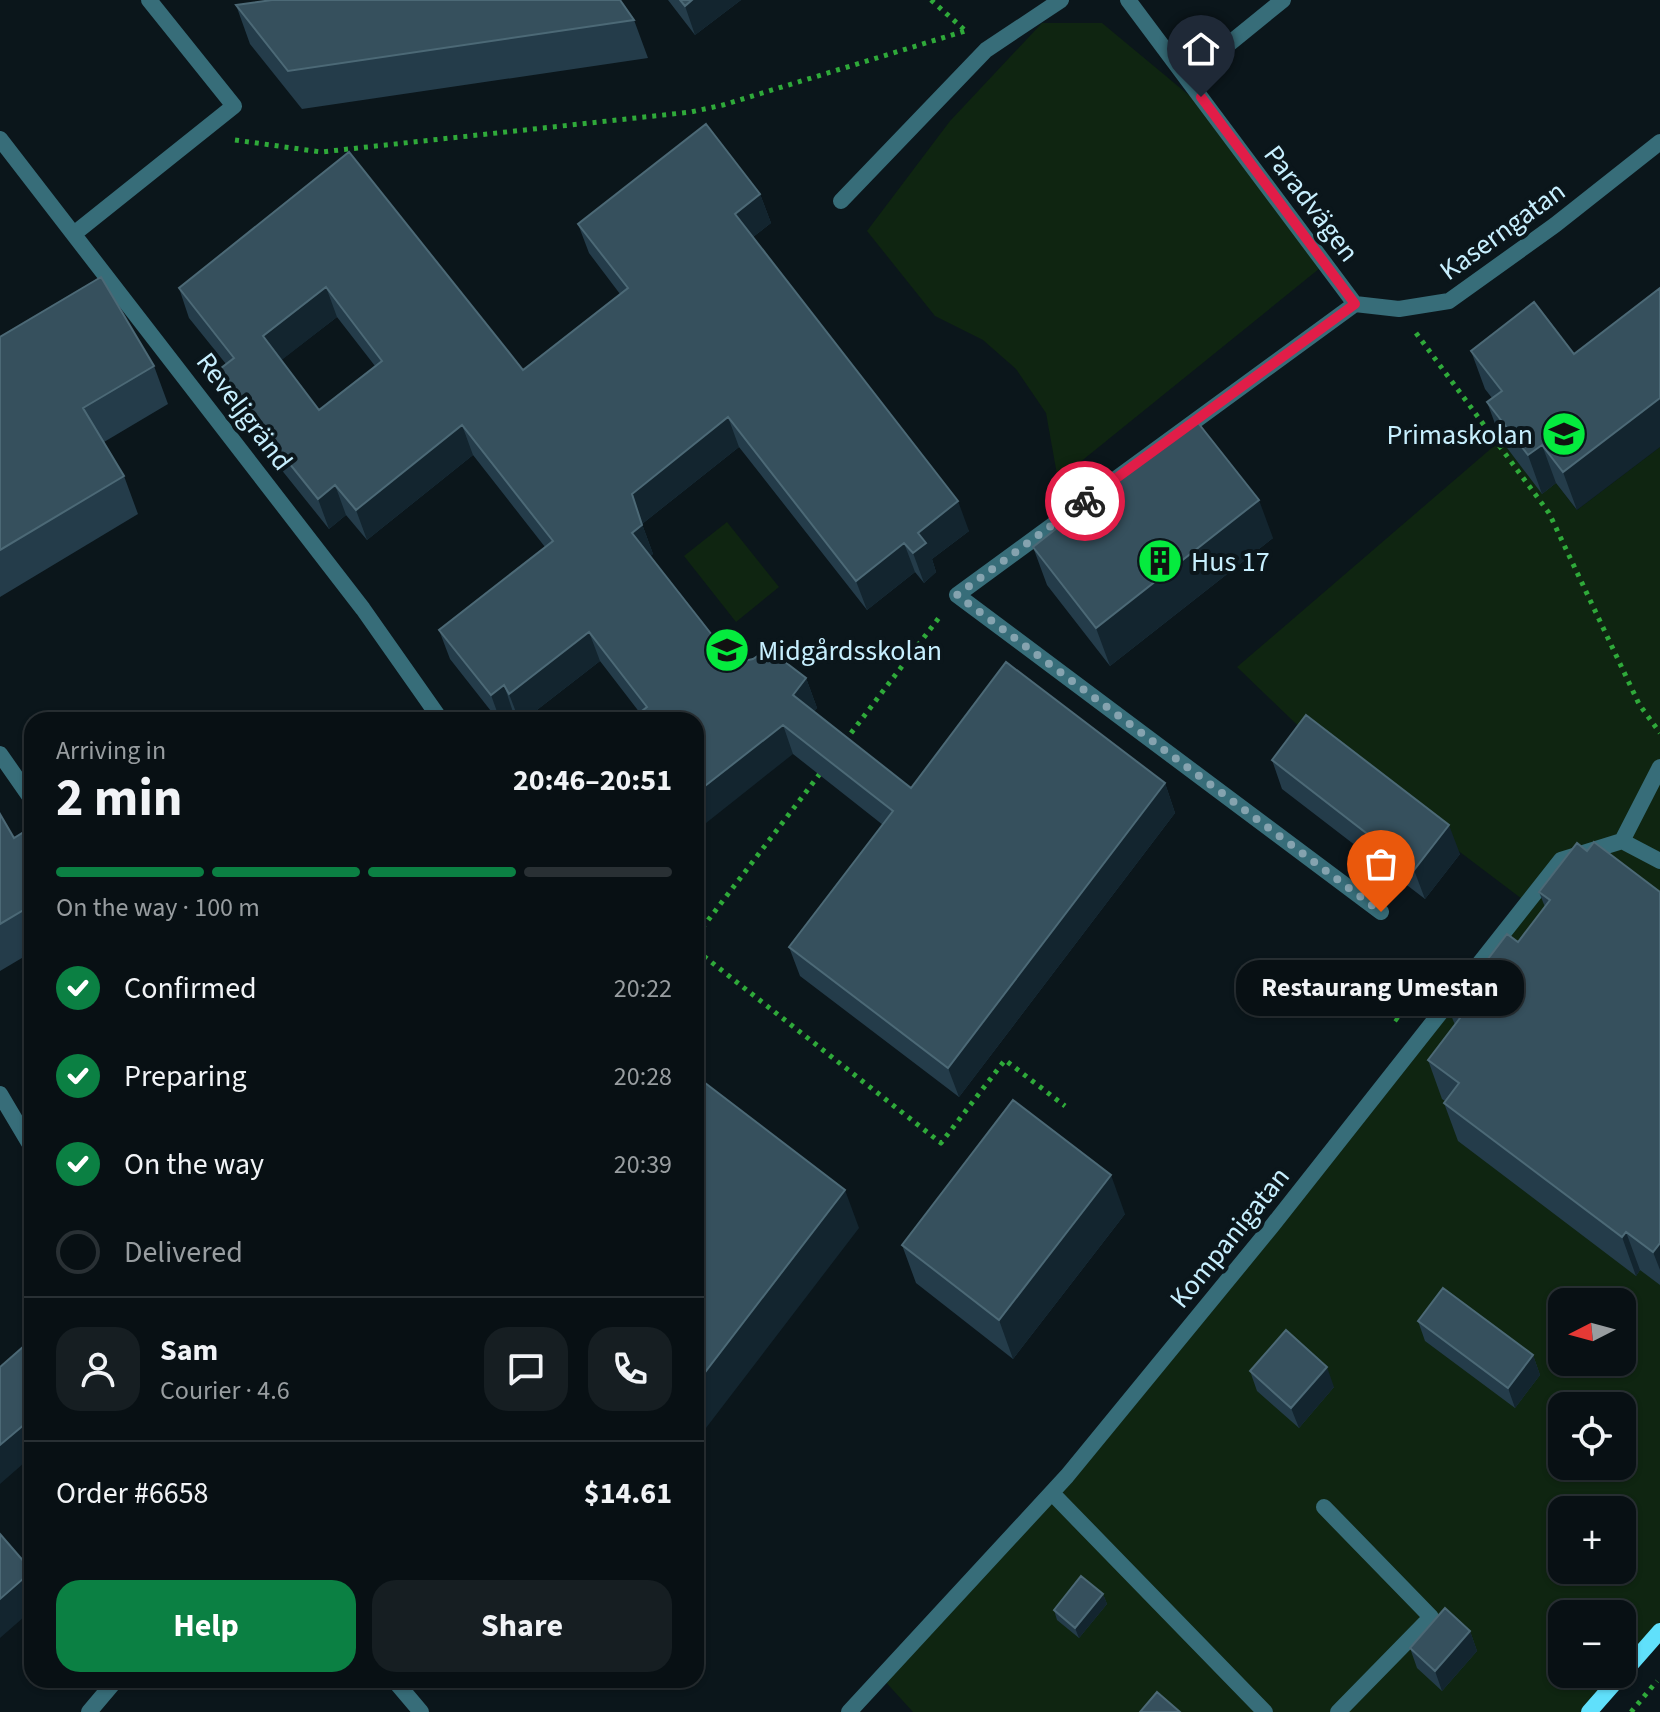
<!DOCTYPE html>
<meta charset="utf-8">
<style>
:root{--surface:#081014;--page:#161e22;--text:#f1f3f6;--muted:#989da0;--line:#293034;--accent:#0b8043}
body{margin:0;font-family:"Source Sans 3",sans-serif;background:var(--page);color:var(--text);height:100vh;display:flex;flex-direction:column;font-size:30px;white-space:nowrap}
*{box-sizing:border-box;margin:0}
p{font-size:26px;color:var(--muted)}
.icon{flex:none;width:44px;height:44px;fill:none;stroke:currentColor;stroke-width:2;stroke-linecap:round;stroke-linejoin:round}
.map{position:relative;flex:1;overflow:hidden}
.details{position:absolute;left:24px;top:712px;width:680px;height:976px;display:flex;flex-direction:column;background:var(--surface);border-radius:24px;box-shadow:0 2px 6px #0004,0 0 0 2px var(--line)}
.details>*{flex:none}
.needle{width:52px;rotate:264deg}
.controls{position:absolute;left:1548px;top:1288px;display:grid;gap:16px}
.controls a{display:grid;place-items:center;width:88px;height:88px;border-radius:16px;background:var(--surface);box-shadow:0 2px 6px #0004,0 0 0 2px var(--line);font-size:40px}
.pin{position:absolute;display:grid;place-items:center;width:68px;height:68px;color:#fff;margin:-82px -34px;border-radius:50% 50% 50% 0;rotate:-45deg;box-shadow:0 0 8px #0007}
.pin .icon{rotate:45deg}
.courier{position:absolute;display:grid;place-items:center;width:80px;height:80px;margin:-40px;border:6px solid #e11d48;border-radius:50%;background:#fff;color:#222;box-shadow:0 2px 10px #0007}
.bubble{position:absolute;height:56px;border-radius:24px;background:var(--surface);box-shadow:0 2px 6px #0004,0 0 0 2px var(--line);font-size:26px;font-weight:700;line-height:56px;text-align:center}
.summary em{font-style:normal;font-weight:700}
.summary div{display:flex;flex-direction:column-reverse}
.summary{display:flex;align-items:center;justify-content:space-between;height:136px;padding:0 32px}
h1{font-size:52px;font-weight:700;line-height:60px}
.bar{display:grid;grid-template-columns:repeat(4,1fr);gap:12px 8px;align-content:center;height:96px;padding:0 32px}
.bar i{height:10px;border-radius:6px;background:var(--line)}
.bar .current{background:var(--accent)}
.bar p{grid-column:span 4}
.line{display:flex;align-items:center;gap:20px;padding:0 32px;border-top:2px solid var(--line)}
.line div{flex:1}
.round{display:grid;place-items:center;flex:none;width:84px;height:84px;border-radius:24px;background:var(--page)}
ol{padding:0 32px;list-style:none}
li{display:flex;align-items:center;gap:24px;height:88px}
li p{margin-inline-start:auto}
li .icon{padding:8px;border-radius:50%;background:var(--accent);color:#fff;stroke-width:4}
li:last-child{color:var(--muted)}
li i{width:44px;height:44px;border:4px solid var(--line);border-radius:50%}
.button{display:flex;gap:16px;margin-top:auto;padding:16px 32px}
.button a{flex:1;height:92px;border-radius:24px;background:var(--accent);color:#fff;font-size:32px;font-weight:700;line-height:92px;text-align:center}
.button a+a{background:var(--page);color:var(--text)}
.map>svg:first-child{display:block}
.green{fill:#0f2511;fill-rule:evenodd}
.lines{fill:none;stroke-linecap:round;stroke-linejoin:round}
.path{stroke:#2faa3a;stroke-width:5;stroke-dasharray:4 6;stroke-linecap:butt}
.service{stroke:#376d79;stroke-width:16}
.minor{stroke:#376d79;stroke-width:16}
.secondary{stroke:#60e0fb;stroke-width:16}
.wall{fill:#243c4a;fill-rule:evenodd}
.shaded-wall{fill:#13252f}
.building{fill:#36505d;stroke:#4c6976;stroke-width:2;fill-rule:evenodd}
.done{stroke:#85a3af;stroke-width:8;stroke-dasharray:0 14.4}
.route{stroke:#e11d48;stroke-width:10}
.labels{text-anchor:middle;stroke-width:8;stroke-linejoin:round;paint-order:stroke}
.street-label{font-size:28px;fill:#c7effe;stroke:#0b161b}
.poi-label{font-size:28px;fill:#c7effe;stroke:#0b161b;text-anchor:start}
</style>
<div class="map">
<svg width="1660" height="1712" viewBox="0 0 1660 1712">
<rect width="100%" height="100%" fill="#0b161b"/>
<path class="green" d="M1042 23H1102L1214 116 1325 264 1058 480 1046 413 1016 369 983 340 935 316 867 231 950 121Z
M1501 440 1542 493 1556 483 1577 510 1660 447V1631L1589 1712H913L882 1678 1067 1476 1526 902 1317 744 1237 667ZM1562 1302H1622V1362H1562ZM1562 1406H1622V1466H1562ZM1562 1510H1622V1570H1562ZM1562 1614H1622V1674H1562Z
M727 522 779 587 736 622 684 556Z"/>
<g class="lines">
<path class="path" d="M931 0 968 33
M235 140 321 152 691 112 723 105 965 31
M1416 333 1549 513 1639 704 1660 733
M845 741 941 615
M696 936 822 771
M696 950 941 1143 1005 1060 1065 1106
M1318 973 1346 983 1399 1021
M1631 1712 1657 1681"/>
<path class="service" d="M1128 0 1355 304
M1187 78 1283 0
M0 139 363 609 441 720
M841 201 986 50 1061 0
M75 233 234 106 149 0
M1355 304 957 595 1381 912
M1355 304 1399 309 1449 301 1555 225 1660 142
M0 754 32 800
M1622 841 1660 767
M1052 1493 1265 1712
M1324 1507 1431 1617 1338 1712
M849 1712 1067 1476 1272 1226 1561 860 1622 841 1660 861"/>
<path class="minor" d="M0 1094 32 1148
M394 1680 421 1712
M89 1712 116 1680"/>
<path class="secondary" d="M1589 1712 1660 1631"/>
</g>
<path class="wall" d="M668 0H741L695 35Z
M236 5 634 20 648 58 302 109 250 44Z
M349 152 523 370 620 294 589 253 578 224 760 194 771 223 753 237 969 531 932 559 936 572 924 583 915 572 867 610 739 447 642 524 653 554 650 556 734 663 806 678 817 708 814 711 911 788 1165 783 1175 813 959 1097 800 976 789 947 883 825 793 754 640 713 600 661 524 720H518L514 715 507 720H498L450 659 439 630 545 547 473 455 367 540 346 515 329 529 227 402 216 372 226 364 189 318 179 288ZM337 317 375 366 319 410 281 360Z
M1534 302 1577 510 1556 483 1542 494 1501 440 1487 402 1492 398 1485 389 1471 351Z
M0 337 154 366 168 404 104 442 124 476 138 514 0 597Z
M1273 538 1110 666 1047 585 1033 547Z
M1272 760 1460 854 1425 899 1282 789Z
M0 814 14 838 32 831V952L0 971Z
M1587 851 1660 892V1285L1640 1270 1636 1276 1458 1141 1444 1103 1445 1101 1442 1099 1428 1060 1455 1025 1449 1010 1518 942 1545 907 1539 892Z
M1125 1214 1013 1359 916 1283 902 1245Z
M1418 1321 1533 1355 1540 1375 1515 1408 1425 1341Z
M1250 1371 1334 1387 1299 1428 1257 1391Z
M1103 1594 1107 1604 1079 1638 1057 1620 1054 1610Z
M1470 1631 1477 1651 1442 1691 1417 1668 1410 1648Z"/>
<path class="shaded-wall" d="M692 0H741L695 35 685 6Z
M760 194 771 223 745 243 735 214Z
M326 287 337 317 274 366 263 336Z
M1660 398V447L1577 510 1563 472Z
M728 417 739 447 642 524 653 554 643 562 632 533V494Z
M462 425 473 455 367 540 356 510Z
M1542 445 1556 483 1542 494 1528 455Z
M335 485 346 515 329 529 318 499Z
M1259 500 1273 538 1110 666 1096 628Z
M958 501 969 531 932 559 936 572 924 583 913 553 918 533Z
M904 543 915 572 867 610 856 581Z
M589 632 600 661 524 720H519L509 694Z
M806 678 817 708 804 724 793 695Z
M504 685 514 715 507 720H500L491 695Z
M783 725 793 754 696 831V793Z
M1165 783 1175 813 959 1097 948 1068Z
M1449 825 1460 854 1425 899 1414 870Z
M1111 1175 1125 1214 1013 1359 999 1320Z
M845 1190 859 1228 696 1441V1384Z
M1626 1232 1640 1270 1636 1276 1622 1237Z
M1660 1243V1270L1653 1252Z
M1533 1355 1540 1375 1515 1408 1508 1388Z
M1327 1367 1334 1387 1299 1428 1291 1408Z
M32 1418V1456L0 1484V1445Z
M32 1572V1610L0 1638V1599Z
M1103 1594 1107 1604 1079 1638 1075 1628Z
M1470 1631 1477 1651 1442 1691 1435 1671Z"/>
<path class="building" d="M272 0H620L634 20 288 71 236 5Z
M680 0H692L685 6Z
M706 124 760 194 735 214 958 501 918 533 926 543 913 553 904 543 856 581 728 417 632 494 642 525 632 533 734 663 753 659 768 649 806 678 793 695 911 788 1006 662 1165 783 948 1068 789 947 893 811 783 725 696 793V720H630L647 707 589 632 509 694 504 685 491 695 439 630 553 541 462 425 356 510 335 485 318 499 216 372 234 358 179 288 349 152 523 370 628 288 578 224ZM326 287 382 361 319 410 263 336Z
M101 277 154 366 83 408 124 476 0 550V337Z
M1660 288V398L1563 472 1542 445 1528 455 1487 402 1502 391 1471 351 1534 302 1574 354Z
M1195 419 1259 500 1096 628 1033 547Z
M1306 715 1449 825 1414 870 1272 760Z
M0 814 14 838 30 828 32 831V905L0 924Z
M1594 842 1660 892V1243L1653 1252 1626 1232 1622 1237 1444 1103 1459 1083 1428 1060 1460 1018 1449 1010 1507 934 1518 942 1550 900 1539 892 1577 843 1587 851Z
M696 1076 845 1190 696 1384Z
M1013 1100 1111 1175 999 1320 902 1245Z
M1443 1288 1533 1355 1508 1388 1418 1321Z
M1286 1330 1327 1367 1291 1408 1250 1371Z
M32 1339V1418L0 1445V1367Z
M0 1534 32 1571 0 1599Z
M1081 1576 1103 1594 1075 1628 1054 1610Z
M1445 1608 1470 1631 1435 1671 1410 1648Z
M1157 1692 1180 1712H1140Z"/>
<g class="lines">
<path class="done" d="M1085 501 957 595 1381 912"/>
<path class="route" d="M1085 501 1355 304 1201 97"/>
</g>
<defs>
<g id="school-disc" transform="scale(2.3)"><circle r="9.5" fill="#05eb3e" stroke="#0b161b"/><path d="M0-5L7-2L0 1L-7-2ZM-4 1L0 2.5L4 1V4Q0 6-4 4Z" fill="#111"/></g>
<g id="building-disc" transform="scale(2.3)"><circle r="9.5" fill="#05eb3e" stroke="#0b161b"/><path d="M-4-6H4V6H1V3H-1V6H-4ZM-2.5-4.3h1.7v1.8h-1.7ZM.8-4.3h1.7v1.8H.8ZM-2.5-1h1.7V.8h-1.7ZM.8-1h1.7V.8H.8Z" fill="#111"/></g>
</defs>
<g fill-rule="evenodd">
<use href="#school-disc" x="1564" y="434"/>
<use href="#building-disc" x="1160" y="561"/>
<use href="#school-disc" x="727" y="650"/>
</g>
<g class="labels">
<g class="street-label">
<text transform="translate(1312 203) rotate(53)" y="10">Paradvägen</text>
<text transform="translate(1502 230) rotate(-36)" y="10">Kaserngatan</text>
<text transform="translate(245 411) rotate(53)" y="10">Reveljgränd</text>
<text transform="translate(1229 1237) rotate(-51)" y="10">Kompanigatan</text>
</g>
<g class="poi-label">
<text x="1533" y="444" text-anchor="end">Primaskolan</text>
<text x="1191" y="571">Hus 17</text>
<text x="758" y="660">Midgårdsskolan</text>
</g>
</g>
</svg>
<div class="controls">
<a><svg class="needle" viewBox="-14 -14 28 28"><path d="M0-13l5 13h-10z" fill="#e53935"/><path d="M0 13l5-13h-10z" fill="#989da0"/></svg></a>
<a><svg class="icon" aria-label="locate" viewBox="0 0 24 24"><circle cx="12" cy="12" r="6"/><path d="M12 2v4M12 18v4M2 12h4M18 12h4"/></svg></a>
<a>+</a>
<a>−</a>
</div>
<div class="pin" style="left:1381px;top:912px;background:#ea580c"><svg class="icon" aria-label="bag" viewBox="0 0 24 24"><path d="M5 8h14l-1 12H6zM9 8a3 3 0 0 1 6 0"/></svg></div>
<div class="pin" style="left:1201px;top:97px;background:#1f2937"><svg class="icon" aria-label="home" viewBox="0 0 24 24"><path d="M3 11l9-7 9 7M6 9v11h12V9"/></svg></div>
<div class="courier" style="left:1085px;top:501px"><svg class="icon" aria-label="bike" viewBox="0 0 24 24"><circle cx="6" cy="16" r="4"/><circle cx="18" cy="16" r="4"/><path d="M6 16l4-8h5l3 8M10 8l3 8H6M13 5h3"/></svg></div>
<div class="bubble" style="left:1236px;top:960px;width:288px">Restaurang Umestan</div>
<section class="details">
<div class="summary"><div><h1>2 min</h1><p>Arriving in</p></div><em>20:46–20:51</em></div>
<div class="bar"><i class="current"></i><i class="current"></i><i class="current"></i><i></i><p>On the way · 100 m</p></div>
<ol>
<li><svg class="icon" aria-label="check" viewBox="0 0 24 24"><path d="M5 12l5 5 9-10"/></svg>Confirmed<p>20:22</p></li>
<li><svg class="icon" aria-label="check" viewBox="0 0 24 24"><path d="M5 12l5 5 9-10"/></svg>Preparing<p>20:28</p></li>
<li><svg class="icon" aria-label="check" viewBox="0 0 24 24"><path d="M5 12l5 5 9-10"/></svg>On the way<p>20:39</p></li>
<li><i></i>Delivered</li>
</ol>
<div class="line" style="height:144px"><a class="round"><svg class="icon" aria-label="person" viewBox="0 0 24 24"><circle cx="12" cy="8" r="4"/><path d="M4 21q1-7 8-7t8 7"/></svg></a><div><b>Sam</b><p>Courier · 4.6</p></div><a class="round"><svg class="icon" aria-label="chat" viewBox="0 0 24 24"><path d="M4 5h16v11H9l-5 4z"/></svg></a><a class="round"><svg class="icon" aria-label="phone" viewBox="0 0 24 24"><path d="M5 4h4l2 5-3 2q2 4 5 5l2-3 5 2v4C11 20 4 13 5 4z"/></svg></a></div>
<div class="line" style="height:104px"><div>Order #6658</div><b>$14.61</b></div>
<div class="button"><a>Help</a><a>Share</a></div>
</section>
</div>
